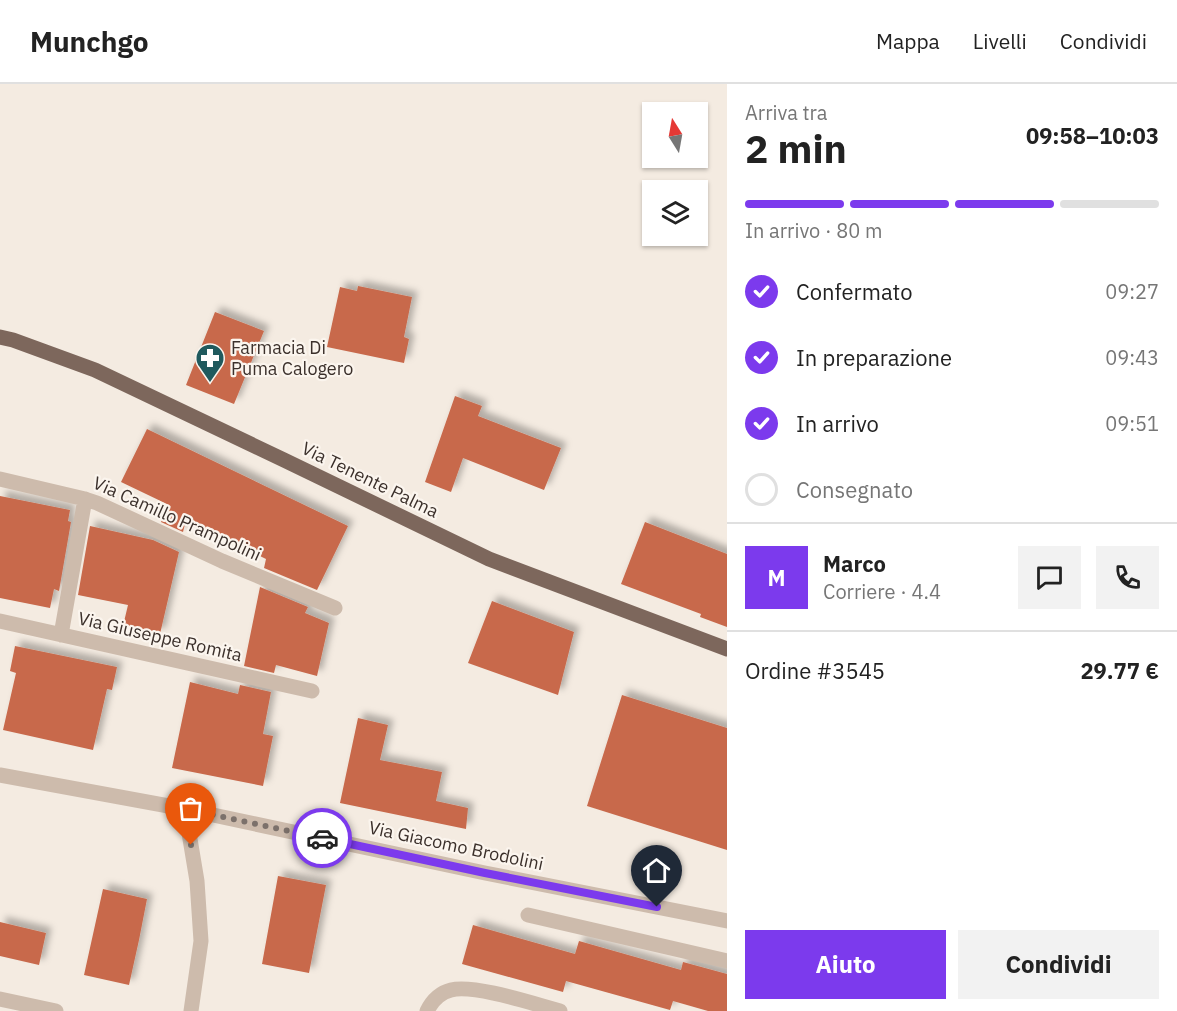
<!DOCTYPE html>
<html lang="it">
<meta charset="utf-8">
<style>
:root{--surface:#fff;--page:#f2f2f2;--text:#222;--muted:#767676;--line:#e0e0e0;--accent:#7c3aed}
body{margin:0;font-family:"IBM Plex Sans",sans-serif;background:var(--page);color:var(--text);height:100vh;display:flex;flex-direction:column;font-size:22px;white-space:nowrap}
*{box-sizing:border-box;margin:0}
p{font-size:20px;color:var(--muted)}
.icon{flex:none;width:33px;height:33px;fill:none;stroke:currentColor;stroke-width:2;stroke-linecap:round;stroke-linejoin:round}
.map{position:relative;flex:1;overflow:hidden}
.side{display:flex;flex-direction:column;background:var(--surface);width:450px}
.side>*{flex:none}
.needle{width:39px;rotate:349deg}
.tools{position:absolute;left:642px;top:18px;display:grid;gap:12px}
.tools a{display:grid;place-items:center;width:66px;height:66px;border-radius:0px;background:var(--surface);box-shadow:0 2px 4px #0004;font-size:30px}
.pin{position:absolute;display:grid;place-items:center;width:51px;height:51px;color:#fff;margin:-62px -26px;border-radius:50% 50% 50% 0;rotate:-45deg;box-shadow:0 0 6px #0007}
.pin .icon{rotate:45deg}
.courier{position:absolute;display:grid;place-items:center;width:60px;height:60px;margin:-30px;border:4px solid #7c3aed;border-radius:50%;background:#fff;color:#222;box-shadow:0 2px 8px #0007}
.head em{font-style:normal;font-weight:700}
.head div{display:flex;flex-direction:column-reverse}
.head{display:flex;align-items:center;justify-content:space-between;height:102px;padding:0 18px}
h1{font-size:39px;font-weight:700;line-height:45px}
.bar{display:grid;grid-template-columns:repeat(4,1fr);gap:9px 6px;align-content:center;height:72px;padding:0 18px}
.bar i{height:8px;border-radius:4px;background:var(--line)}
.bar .on{background:var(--accent)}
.bar p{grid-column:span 4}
.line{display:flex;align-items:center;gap:15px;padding:0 18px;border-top:2px solid var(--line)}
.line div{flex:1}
.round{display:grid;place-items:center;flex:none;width:63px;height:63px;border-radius:0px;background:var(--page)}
ol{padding:0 18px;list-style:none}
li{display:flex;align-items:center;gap:18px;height:66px}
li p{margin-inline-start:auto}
li .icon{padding:6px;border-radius:50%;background:var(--accent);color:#fff;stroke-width:4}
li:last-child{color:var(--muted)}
li i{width:33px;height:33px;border:3px solid var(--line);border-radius:50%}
.primary-button{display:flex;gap:12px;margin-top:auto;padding:12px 18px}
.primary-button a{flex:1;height:69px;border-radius:0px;background:var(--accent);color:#fff;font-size:24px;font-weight:700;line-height:69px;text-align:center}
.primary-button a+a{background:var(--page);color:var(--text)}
header{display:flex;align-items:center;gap:36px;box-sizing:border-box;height:84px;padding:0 30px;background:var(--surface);border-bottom:2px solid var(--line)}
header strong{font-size:28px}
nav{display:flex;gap:33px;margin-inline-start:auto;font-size:21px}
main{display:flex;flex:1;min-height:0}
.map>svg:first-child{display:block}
.building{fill:#c8694b;filter:url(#shadow)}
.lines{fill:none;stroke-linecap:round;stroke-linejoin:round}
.minor{stroke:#cdbbac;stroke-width:15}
.major{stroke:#7d675c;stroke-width:15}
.done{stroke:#7c716b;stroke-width:6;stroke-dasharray:0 10.8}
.route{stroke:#7c3aed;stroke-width:8}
.labels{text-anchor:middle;stroke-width:4.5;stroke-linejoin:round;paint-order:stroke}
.poi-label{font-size:18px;fill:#3b302b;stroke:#fbf5ee;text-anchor:start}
.street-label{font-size:18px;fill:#3b302b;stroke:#fbf5ee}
</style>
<header>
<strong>Munchgo</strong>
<nav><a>Mappa</a><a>Livelli</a><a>Condividi</a></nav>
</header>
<main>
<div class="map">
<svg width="727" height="927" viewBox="0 0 727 927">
<defs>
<filter id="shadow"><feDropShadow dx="5.5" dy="-5.5" stdDeviation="3" flood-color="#0004"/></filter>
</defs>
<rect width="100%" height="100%" fill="#f4ebe1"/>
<path class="building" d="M358 202 412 213 404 253 409 255 404 279 327 263 340 203 357 207Z
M215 228 264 247 234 320 186 301Z
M455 312 482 322 478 332 561 364 544 406 463 374 451 408 425 398Z
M147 345 348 442 317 506 264 484 266 475 186 436 183 448 161 438 169 421 121 398Z
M0 412 70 426 68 437 71 438 59 507 54 505 50 524 0 514Z
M645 438 727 470V543L700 533 701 530 621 500Z
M90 442 153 456 179 468 160 550 123 542 128 521 78 511Z
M260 503 308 523 305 529 329 539 317 592 276 581 274 589 244 582Z
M492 517 574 548 558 611 468 579Z
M15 562 117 583 112 606 107 605 93 666 3 646 16 589 10 587Z
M190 598 238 610 240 601 271 608 263 650 273 652 263 702 172 684Z
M622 611 727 644V766L587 722Z
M358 634 388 641 380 676 442 688 436 717 468 724 466 745 340 719Z
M278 792 326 801 309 889 262 880Z
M103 805 147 815 139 856 129 901 84 891Z
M0 838 46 849 39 881 0 872Z
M473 841 575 870 579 857 681 886 683 878 727 890V927H708L673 917 670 926 566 897 563 908 462 880Z"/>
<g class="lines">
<path class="minor" d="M0 395 85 415 97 419 222 477 335 524
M0 537 312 607
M61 551 85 415
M0 691 185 725 485 789 727 837
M185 725 197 797 201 857 191 927
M528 831 727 877
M0 915 56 927
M427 927C432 917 439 909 451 906 474 900 534 920 560 927"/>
<path class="major" d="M0 253 13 256 95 286 284 376 489 475 727 565"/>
</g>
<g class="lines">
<path class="done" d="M191 761 185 725 322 754"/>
<path class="route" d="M322 754 485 789 657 823"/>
</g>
<defs>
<g id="pharmacy-pin" transform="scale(1.5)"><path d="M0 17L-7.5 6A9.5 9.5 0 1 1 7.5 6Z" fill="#1f5a5e" stroke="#fbf5ee"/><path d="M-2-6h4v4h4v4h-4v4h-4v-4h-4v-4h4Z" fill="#fff"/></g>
</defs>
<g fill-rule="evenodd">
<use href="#pharmacy-pin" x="210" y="274"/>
</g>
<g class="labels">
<g class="poi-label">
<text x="231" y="270">Farmacia Di<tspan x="231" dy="21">Puma Calogero</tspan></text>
</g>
<g class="street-label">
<text transform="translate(370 396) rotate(26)" y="6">Via Tenente Palma</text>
<text transform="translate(177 435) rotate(24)" y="6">Via Camillo Prampolini</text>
<text transform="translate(160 553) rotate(13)" y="6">Via Giuseppe Romita</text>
<text transform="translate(456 762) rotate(12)" y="6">Via Giacomo Brodolini</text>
</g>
</g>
</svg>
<div class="tools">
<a><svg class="needle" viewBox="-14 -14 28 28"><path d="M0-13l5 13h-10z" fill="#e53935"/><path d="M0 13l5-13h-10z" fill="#767676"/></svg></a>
<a><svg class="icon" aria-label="layers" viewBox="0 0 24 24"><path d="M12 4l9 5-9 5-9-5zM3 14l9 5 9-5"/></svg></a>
</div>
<div class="pin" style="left:191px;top:761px;background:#ea580c"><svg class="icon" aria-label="bag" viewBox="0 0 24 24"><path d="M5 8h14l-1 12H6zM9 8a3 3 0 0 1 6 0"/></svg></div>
<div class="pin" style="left:657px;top:823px;background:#1f2937"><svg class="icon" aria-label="home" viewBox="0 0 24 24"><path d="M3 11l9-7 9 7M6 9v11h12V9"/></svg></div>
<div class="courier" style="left:322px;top:754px"><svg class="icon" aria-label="car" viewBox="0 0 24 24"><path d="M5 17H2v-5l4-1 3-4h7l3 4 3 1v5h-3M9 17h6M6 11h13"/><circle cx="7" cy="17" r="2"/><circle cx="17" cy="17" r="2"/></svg></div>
</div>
<section class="side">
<div class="head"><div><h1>2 min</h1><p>Arriva tra</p></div><em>09:58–10:03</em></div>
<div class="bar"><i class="on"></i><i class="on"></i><i class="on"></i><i></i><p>In arrivo · 80 m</p></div>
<ol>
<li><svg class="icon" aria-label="check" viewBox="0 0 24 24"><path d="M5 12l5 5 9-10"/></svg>Confermato<p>09:27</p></li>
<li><svg class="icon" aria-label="check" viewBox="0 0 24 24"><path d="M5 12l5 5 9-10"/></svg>In preparazione<p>09:43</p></li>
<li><svg class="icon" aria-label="check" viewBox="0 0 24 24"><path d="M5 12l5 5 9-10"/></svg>In arrivo<p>09:51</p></li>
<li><i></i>Consegnato</li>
</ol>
<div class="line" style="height:108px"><b class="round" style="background:var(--accent);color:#fff">M</b><div><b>Marco</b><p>Corriere · 4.4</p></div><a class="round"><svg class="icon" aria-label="chat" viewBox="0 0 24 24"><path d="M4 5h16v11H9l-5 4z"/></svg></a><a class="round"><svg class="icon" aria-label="phone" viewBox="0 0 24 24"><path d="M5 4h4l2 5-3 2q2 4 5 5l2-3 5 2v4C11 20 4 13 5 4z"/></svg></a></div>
<div class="line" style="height:78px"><div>Ordine #3545</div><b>29.77 €</b></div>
<div class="primary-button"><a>Aiuto</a><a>Condividi</a></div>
</section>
</main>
